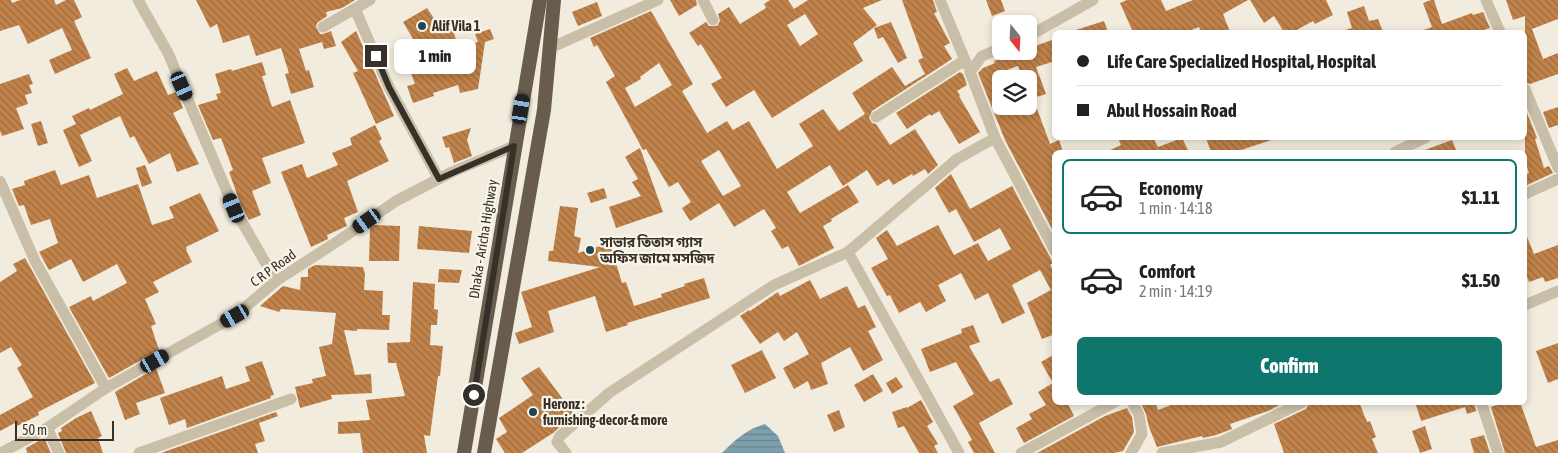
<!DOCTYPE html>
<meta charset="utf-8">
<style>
body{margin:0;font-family:"Asap Condensed","Noto Sans Bengali",sans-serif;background:#f6f6f6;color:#222;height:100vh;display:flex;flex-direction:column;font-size:19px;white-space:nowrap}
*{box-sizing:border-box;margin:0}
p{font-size:16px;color:#767676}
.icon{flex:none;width:28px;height:28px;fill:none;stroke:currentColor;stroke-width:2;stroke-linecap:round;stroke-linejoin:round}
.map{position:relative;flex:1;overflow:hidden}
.sheet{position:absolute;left:1052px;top:150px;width:475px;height:255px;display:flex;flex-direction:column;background:#fff;border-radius:8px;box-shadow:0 2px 8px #0003}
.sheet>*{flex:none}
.banner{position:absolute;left:1052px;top:30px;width:475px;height:110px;border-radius:8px;box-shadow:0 2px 8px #0003;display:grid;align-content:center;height:110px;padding:0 25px;background:#fff}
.needle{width:32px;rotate:162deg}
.controls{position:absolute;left:992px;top:15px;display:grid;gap:10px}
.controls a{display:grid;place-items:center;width:45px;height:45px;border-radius:8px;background:#fff;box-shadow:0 2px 8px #0003;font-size:25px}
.scale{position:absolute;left:15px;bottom:12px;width:99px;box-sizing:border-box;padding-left:5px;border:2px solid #363029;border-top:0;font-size:14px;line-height:18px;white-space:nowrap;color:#363029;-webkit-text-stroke:4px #f9f5e9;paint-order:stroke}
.end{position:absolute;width:22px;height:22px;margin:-11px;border:6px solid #363029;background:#fff;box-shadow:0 0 0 2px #fff}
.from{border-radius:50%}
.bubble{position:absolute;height:35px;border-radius:8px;background:#fff;box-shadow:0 2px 8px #0003;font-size:16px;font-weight:800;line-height:35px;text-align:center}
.car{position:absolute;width:15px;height:30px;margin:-15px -8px;border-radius:6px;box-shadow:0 0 4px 1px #0007;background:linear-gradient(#222 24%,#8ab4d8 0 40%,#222 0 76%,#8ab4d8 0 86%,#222 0)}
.banner b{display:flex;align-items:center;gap:18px;height:48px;font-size:19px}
.banner b+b{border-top:1px solid #e0e0e0}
.banner i{width:12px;height:12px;background:#222}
ul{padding:9px 0 0;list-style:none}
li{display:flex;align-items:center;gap:15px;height:75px;margin:0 10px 8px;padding:0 15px;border:2px solid transparent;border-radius:8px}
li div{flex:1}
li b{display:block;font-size:19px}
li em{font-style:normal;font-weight:800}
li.selected{border-color:#0f766e}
li>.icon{width:45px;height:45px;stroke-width:1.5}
.button{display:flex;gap:10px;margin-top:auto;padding:10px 25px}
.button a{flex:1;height:58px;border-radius:8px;background:#0f766e;color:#fff;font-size:20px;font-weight:800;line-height:58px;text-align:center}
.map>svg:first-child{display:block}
.water{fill:url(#water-rules)}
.building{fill:url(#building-back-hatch);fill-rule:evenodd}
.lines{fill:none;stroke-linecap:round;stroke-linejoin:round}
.minor{stroke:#c9bfa9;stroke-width:11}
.trunk{stroke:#685c4d;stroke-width:14}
.route{stroke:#363029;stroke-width:6}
.poi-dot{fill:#204656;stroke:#f9f5e9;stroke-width:2}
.labels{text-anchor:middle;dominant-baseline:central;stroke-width:4.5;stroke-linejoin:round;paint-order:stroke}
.poi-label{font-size:14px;font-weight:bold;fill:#363029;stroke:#f9f5e9;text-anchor:start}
.street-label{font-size:14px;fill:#363029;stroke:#f9f5e9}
</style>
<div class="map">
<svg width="1558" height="453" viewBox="0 0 1558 453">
<defs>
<pattern id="water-rules" width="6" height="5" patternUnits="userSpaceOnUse" patternTransform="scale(1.25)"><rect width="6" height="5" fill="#7da0ad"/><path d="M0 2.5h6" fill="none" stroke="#67838d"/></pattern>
<pattern id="building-back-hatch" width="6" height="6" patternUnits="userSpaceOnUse" patternTransform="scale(1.25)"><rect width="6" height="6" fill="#c1834b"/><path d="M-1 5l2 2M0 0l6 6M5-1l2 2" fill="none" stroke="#9e6c3e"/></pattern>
</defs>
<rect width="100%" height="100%" fill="#f1ecdd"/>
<path class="water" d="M765 424 778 436 785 453H722C735 440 747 429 765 424Z"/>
<g class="building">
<polygon points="0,0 11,0 12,3 20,0 54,0 56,5 66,0 74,0 82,17 74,21 91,58 55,74 49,60 72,50 62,28 28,44 19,25 0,31"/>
<polygon points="196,0 355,0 342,8 326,12 327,16 317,23 316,27 320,34 323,34 331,31 336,46 324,49 322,42 299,49 306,71 309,70 314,87 291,94 285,74 289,73 281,48 256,56 249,35 223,43 217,24 210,28"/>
<polygon points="670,0 696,0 697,5 679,16"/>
<path d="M770 0H788L794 9 808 0H882L863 8 877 25 853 43 863 61 772 118 754 90 726 107 711 84 722 78 701 44 698 46 689 33 706 22 709 26H717L720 21 718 14 729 7 740 24 766 8 764 4ZM805 14 818 34 800 46 787 25Z"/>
<path d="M902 0H933L937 12 934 13 950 43 944 46 952 59 872 111 869 118 872 123 876 124 890 145 915 129 938 165 928 174 925 169 913 176 912 174 893 185 889 179 877 186 867 170 843 186 830 165 787 192 800 213 848 185 859 202 831 219 832 221 823 226 834 248 799 266 788 246 782 249 771 231 776 228 764 209 734 227 719 203 690 221 682 208 691 202 678 182 669 187 646 149 643 150 606 82 615 76 597 45 594 47 590 38 651 11 693 84 682 91 707 133 727 121 733 130 749 121 777 169 813 146 799 124 823 109 839 131 865 114 852 93 892 67 905 86 925 74 918 60 923 58ZM659 63 672 85 635 107 625 88 641 79 640 77ZM719 150 741 186 723 196 701 161Z"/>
<polygon points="986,0 1001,0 1005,11 992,16"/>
<polygon points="1127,0 1161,0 1166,11 1193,0 1248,0 1223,14 1230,32 1201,32 1199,27 1186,32 1133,32 1120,3"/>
<polygon points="1250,0 1326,0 1333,15 1315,24 1313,21 1293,32 1284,32 1274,16 1264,23"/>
<polygon points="1431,0 1434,0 1442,24 1472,13 1473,15 1483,12 1490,28 1477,32 1422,32 1421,31 1432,27 1423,3"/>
<polygon points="1506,0 1558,0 1558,19 1532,29 1543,59 1558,53 1558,74 1530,84 1525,82 1525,16 1513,20"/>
<polygon points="597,2 602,16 578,26 572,12"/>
<polygon points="1364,6 1369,21 1378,19 1383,32 1343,32 1342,31 1352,28 1347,12"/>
<polygon points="427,8 443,32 452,28 459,48 478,42 475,34 490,29 494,39 485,42 478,89 460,93 458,85 433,93 434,96 413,103 407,86 415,84 408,65 425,59 403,22"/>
<polygon points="1104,21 1108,32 1076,32 1076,30"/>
<polygon points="891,22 907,58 898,63 883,37 878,39 874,28"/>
<polygon points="356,31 394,116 376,124 353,73 358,71 341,42"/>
<polygon points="1055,39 1055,61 1036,67 1046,94 1033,98 1029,86 1029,79 1026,79 1025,75 1022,77 1018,66 1001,72 1001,106 1036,106 1050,144 1059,140 1063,152 1055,152 1055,230 1053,231 1005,140 978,73 983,68 995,63 994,61 1010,56 1010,53 1016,51 1029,51 1029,48"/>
<polygon points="262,62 266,75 262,76 272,107 290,100 305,143 262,158 271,183 252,191 261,215 249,220 241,205 229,172 233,170 221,138 213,140 198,105 218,99 216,94 221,93 215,74 231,69 232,71"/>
<polygon points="127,68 134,81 157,71 168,95 176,92 183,108 173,113 199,164 177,172 170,153 149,164 134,136 130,138 120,116 80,135 92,161 79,167 63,130 76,124 72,116 89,108 90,110 123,94 114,74"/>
<polygon points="960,72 963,74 967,85 957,91 960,95 959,96 980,132 959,144 939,111 931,116 930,114 907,129 896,113"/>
<polygon points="29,74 33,84 29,85 32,93 25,95 28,104 16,108 24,129 2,136 0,131 0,84"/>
<polygon points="1558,107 1558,125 1549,128 1543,112"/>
<polygon points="1525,108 1537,138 1535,139 1544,168 1549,166 1553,173 1525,186 1525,174 1529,173 1525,161"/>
<polygon points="41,121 48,143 38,146 31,124"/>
<polygon points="375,125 382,139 379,141 389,161 347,181 358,212 344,218 347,226 327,235 328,239 311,247 281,172 302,164 307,178 338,165 332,153 352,145 350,138"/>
<polygon points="471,128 467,140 472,156 454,163 449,147 446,148 442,137"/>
<polygon points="1118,138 1153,138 1158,147 1182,138 1189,152 1106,152 1121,145"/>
<polygon points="1206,138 1274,138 1274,139 1235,152 1211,152"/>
<polygon points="1452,140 1457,152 1422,152 1422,151"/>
<polygon points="640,148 663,212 616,228 609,207 641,196 632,182 638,179 625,157"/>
<polygon points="145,165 152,183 142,187 136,168"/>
<polygon points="55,170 61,185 89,175 97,198 138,184 152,225 174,218 169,207 200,193 219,231 186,247 187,250 186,250 192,262 153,282 159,292 145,299 156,324 151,326 159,350 109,378 69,307 91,296 93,301 127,283 117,264 83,282 71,259 49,270 39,252 58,243 50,219 31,225 24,205 19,206 12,189 25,185 24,181"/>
<polygon points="951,174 970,209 1012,186 1053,263 1050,265 1055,274 1055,334 1042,339 1027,303 1051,290 1040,270 1012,285 1025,313 1002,324 988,293 975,300 961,273 938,285 946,301 926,312 920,302 899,313 890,295 887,296 871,268 888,259 876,238 887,230 897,246 938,225 954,255 978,243 988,261 1011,249 1000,228 974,242 956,209 949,213 935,188"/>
<polygon points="604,188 607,198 591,203 587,193"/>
<polygon points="560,206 578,208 574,236 581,238 578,253 610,243 622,283 626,282 634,306 662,297 661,294 685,286 684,284 704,278 710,298 627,323 628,325 606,332 595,296 548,311 554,332 519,344 515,333 532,327 521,292 600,267 548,261 549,251 553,251"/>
<polygon points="374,225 400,226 399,261 369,261 370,228"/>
<polygon points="419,226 472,231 469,253 417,249"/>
<polygon points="1525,232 1534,254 1558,245 1558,278 1545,282 1543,277 1529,282 1525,272"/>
<polygon points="25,258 95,383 38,412 39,415 17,426 15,423 0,431 0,415 33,397 17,368 22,365 11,347 0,353 0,282 17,271 13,264"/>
<polygon points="315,265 363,267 365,274 364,290 383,291 382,315 390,315 389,330 357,329 357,331 344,330 355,375 371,374 372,393 331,395 332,399 300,408 295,387 313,383 312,379 326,376 319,347 332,344 336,313 281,309 279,312 260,306 283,286 300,290 301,277 308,277 308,269"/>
<polygon points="439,269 462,270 459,283 438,282"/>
<polygon points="810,280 820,299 847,286 858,308 865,305 876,327 868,331 883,360 863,371 850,347 821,363 828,384 811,390 808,381 794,389 783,368 809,354 797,332 784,341 778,332 760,344 740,316 749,310 750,311 778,292 780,296"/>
<polygon points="413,282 435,284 434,309 438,310 437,325 431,325 430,345 443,346 440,376 438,376 430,436 424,435 427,453 363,453 360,433 338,434 338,422 370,420 366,400 405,396 396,363 388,363 387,343 410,342"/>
<polygon points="973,325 980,342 969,346 990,382 999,378 1013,404 979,423 995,453 974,453 968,442 972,440 953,406 974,394 956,362 930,372 921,349 962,333 961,329"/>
<polygon points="1558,343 1558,379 1548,383 1536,351"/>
<polygon points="762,350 776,378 745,393 731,365"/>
<polygon points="1055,354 1055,402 1067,402 1074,416 1024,443 1016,428 1032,419 1029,414 1046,405 1038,392 1053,383 1041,362"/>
<polygon points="262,361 274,395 270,396 271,398 187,428 185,419 169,425 160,398 222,376 226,389 250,381 245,367"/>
<polygon points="539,367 574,414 553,433 522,453 505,453 496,439 507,432 499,418 533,395 521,378"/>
<polygon points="156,368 165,393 136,403 140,414 125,420 115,392"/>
<polygon points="873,374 883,391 864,402 854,385"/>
<polygon points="896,377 903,387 892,394 886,383"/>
<polygon points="921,400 933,422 927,426 938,444 934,446 938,453 919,453 904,426 898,428 892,412 907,407 907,408"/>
<polygon points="1143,402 1155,402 1158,410 1179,402 1285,402 1268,411 1230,424 1232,429 1216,435 1203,438 1202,436 1157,447 1149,427 1146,414 1141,403"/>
<polygon points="1310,402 1359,402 1367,422 1370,421 1376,437 1372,439 1378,453 1284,453 1274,424 1306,409"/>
<polygon points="1415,402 1474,402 1476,411 1467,414 1465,407 1421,421"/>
<polygon points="1505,402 1520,402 1536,447 1558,440 1558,453 1505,453 1491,407"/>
<polygon points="1127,408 1132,417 1134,432 1123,451 1114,453 1037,453 1105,416"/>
<polygon points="839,410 845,427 834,432 827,415"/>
<polygon points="91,411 102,436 98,438 103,453 66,453 58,433 62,431 61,428 76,418"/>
<polygon points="276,412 278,416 259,423 265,441 255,444 258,453 161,453"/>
<polygon points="1425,426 1432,449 1420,453 1412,431"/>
<polygon points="1484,435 1490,453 1474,453 1470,439"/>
<polygon points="44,438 51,453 27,453 26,448"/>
</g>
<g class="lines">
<g class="minor">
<polyline points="138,0 168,53 234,208 276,281"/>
<polyline points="703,0 713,20"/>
<polyline points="940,0 967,65"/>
<polyline points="1486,0 1500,32"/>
<polyline points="355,9 389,87 439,179"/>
<polyline points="323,27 370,0"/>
<polyline points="1029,36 1093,0"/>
<polyline points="550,48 658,0"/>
<polyline points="1525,89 1558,168"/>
<polyline points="876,117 965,60"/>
<polyline points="995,138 1055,251"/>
<polyline points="1395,152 1425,138"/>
<polyline points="0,181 35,261 106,388"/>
<polyline points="1525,194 1558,179"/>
<polyline points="848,252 959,453"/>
<polyline points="1525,305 1558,291"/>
<polyline points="1481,402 1498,453"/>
<polyline points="47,428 59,453"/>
<polyline points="1,453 47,428 106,388 235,316 276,281 338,241 396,201 452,172 514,146"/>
<polyline points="139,453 291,399"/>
<polyline points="566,453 557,442 560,436 609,393 774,285 848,252 957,159 995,138 970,72 982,56 1001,48"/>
<polyline points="1021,453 1115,402"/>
<polyline points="1131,453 1142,434 1139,415 1132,402"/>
<polyline points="1162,453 1221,442 1303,402"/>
</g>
<g class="trunk">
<polyline points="464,453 540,0"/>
<polyline points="484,453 544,110 554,0"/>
</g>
</g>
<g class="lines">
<polyline class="route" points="376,56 389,87 439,179 514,146 474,395"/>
</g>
<g class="poi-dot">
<circle cx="422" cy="26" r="5"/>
<circle cx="590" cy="250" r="5"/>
<circle cx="533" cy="412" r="5"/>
</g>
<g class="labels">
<g class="poi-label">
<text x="432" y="26">Alif Vila 1</text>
<text x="600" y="242">সাভার তিতাস গ্যাস<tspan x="600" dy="16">অফিস জামে মসজিদ</tspan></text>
<text x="543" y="404">Heronz :<tspan x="543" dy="16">furnishing-decor-&amp; more</tspan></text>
</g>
<g class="street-label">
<text transform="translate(483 239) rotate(-81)">Dhaka - Aricha Highway</text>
<text transform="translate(273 268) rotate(-36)">C R P Road</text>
</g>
</g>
</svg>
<div class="controls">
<a><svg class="needle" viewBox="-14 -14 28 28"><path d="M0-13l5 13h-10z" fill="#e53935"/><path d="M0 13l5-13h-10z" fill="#767676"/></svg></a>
<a><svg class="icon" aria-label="layers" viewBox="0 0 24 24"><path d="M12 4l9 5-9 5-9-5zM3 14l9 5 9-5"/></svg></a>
</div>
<div class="scale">50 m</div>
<i class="end from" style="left:474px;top:395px"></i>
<i class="end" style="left:376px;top:56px"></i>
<div class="bubble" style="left:394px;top:39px;width:82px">1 min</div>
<i class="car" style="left:182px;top:86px;rotate:156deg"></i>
<i class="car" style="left:521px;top:109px;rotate:10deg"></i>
<i class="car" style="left:234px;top:208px;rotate:337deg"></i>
<i class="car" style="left:367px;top:221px;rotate:235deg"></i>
<i class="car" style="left:235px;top:316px;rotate:240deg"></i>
<i class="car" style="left:155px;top:361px;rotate:60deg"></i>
<div class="banner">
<b><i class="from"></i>Life Care Specialized Hospital, Hospital</b>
<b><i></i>Abul Hossain Road</b>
</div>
<section class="sheet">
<ul>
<li class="selected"><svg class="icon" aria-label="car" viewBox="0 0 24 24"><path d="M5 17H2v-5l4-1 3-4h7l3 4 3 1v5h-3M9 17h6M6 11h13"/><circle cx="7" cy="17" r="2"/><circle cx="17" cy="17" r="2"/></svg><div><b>Economy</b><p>1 min · 14:18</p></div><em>$1.11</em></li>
<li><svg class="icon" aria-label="car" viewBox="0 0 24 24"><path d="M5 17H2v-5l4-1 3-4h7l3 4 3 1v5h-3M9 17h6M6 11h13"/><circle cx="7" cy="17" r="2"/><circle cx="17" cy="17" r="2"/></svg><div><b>Comfort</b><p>2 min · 14:19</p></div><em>$1.50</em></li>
</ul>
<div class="button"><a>Confirm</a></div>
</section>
</div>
